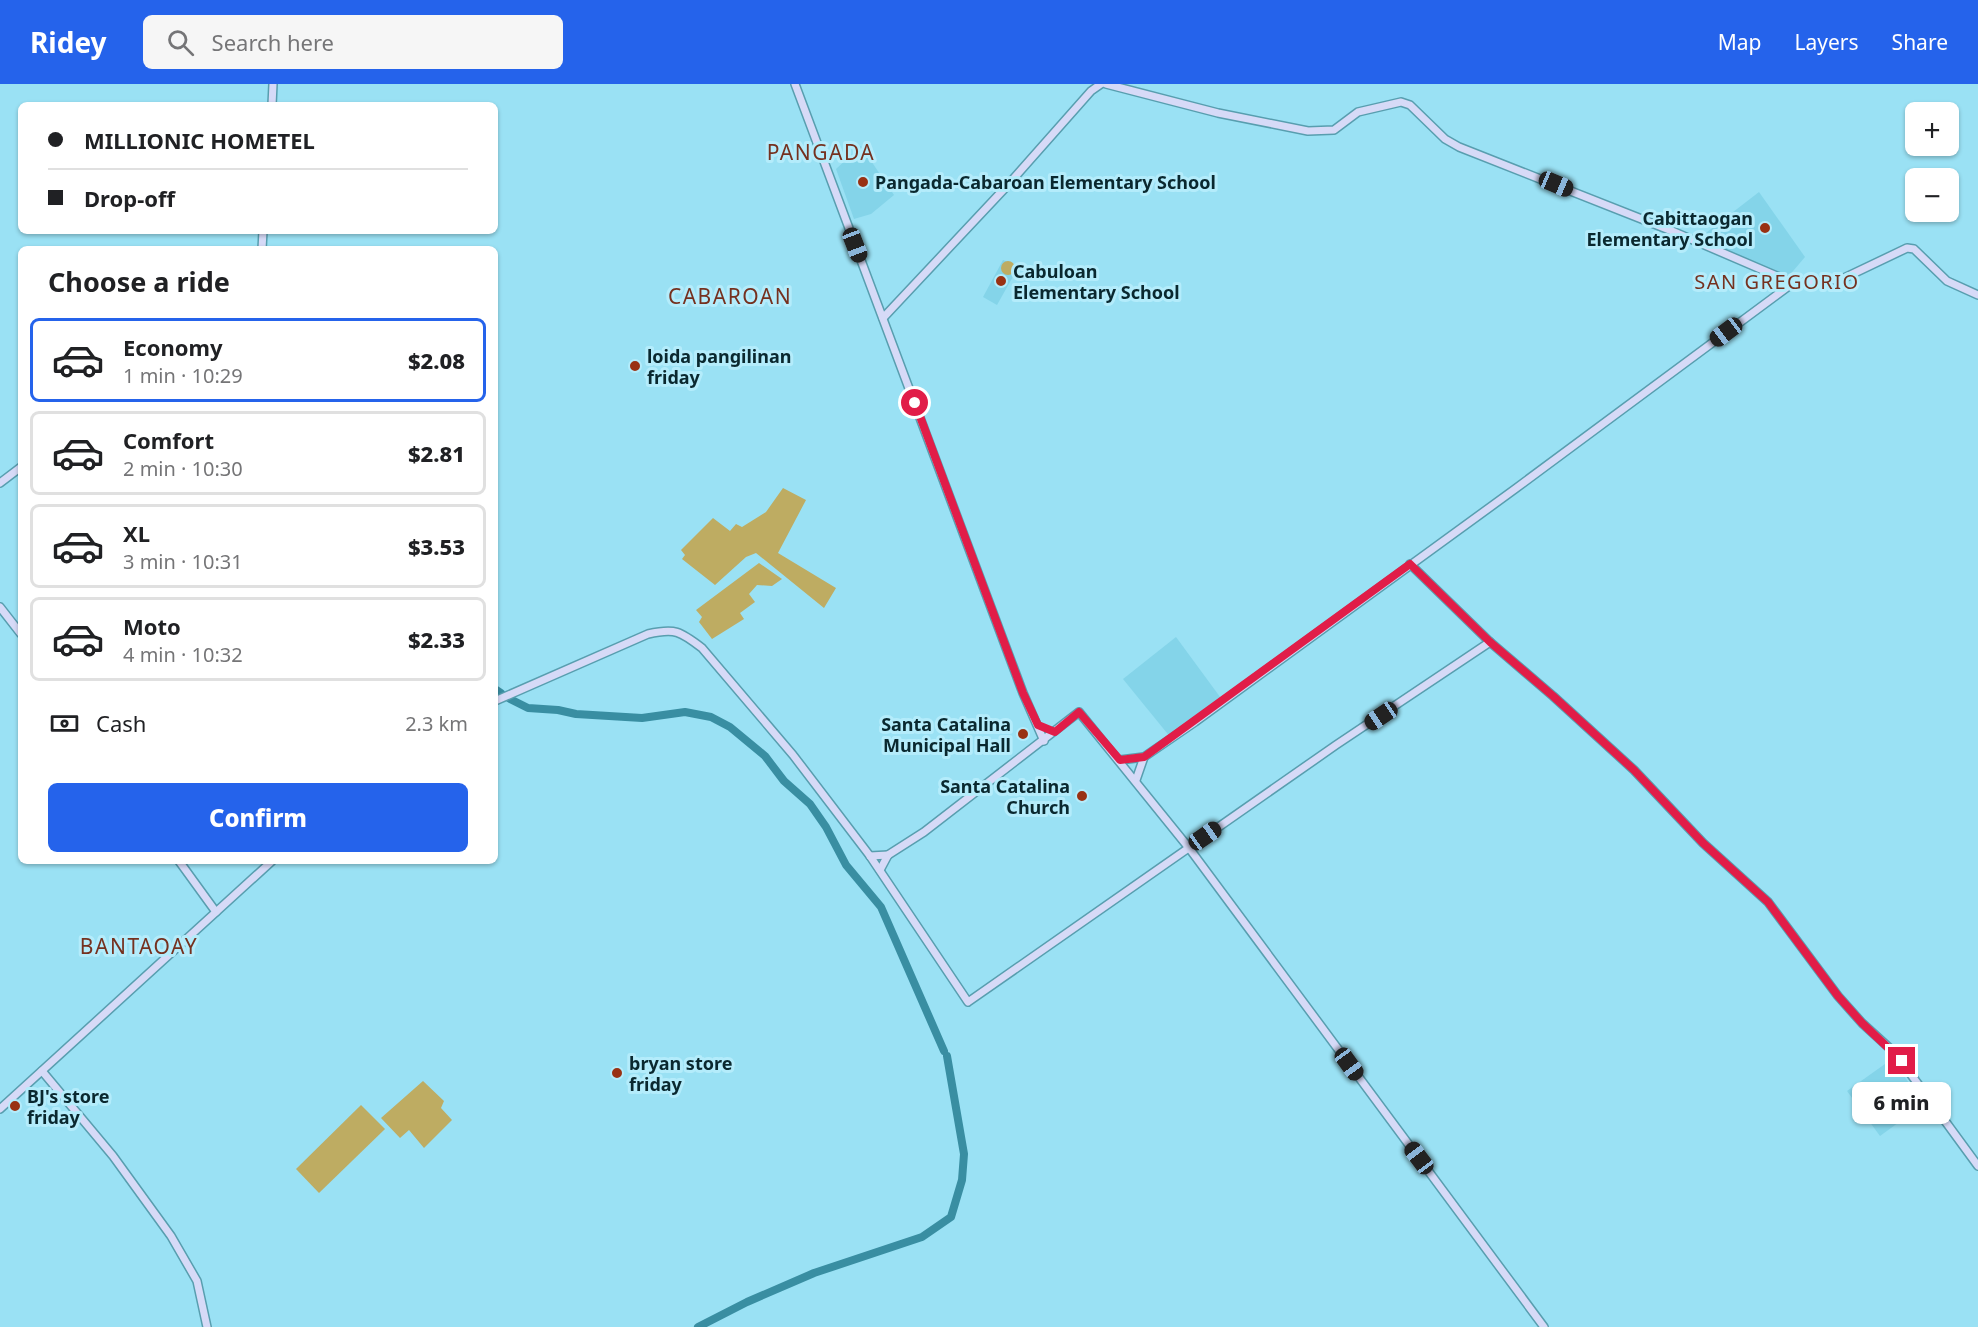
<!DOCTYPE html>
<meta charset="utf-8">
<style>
body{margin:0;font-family:"Noto Sans",sans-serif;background:#f6f6f6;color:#202124;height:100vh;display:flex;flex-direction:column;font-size:22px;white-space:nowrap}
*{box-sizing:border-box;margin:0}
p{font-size:20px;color:#757577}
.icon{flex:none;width:33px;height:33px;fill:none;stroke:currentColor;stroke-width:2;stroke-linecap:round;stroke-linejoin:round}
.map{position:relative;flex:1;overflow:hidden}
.panel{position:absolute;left:18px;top:162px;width:480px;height:618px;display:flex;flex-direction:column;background:#fff;border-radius:9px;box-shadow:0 2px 4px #0004}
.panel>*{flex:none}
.banner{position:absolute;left:18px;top:18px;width:480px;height:132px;border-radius:9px;box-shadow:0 2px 4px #0004;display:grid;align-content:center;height:132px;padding:0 30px;background:#fff}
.controls{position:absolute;left:1905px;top:18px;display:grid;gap:12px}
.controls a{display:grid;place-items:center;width:54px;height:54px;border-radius:9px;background:#fff;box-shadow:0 2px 4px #0004;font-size:30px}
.end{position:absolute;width:27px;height:27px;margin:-14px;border:8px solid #e11d48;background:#fff;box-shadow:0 0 0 3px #fff}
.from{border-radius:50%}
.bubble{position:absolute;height:42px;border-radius:9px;background:#fff;box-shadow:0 2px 4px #0004;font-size:20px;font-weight:800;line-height:42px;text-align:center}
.car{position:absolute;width:18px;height:36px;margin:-18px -9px;border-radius:8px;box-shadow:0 0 4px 2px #0007;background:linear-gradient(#222 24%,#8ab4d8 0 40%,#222 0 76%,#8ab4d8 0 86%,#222 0)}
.banner b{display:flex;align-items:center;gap:21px;height:57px;font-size:22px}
.banner b+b{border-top:2px solid #e0e0e0}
.banner i{width:15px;height:15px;background:#202124}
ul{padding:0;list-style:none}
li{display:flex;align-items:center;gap:18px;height:84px;margin:0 12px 9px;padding:0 18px;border:3px solid #e0e0e0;border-radius:9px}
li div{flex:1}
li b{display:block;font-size:22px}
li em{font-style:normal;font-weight:800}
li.selected{border-color:#2563eb}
li>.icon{width:54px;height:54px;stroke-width:1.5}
h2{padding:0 30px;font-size:27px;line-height:72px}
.pay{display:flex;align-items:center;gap:15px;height:66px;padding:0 30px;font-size:22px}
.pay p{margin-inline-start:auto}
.cta{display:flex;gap:12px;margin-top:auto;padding:12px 30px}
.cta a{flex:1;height:69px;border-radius:9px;background:#2563eb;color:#fff;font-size:24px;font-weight:800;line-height:69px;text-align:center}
header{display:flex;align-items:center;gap:36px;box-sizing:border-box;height:84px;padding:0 30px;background:#2563eb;color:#fff}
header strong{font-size:28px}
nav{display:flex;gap:33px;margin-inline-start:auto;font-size:21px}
.search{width:420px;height:54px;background:#f6f6f6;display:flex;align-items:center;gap:15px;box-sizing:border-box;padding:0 21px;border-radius:9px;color:#757577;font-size:22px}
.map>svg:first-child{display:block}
.built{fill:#84d4e9}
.green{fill:#beac62}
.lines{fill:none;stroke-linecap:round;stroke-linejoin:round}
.river{stroke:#398ea2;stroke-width:8}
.secondary-casing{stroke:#589eaf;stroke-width:10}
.secondary{stroke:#d6daf7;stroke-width:7}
.route{stroke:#e11d48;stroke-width:8}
.poi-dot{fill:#993113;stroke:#b4ecfb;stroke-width:2}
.labels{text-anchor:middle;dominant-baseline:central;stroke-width:6;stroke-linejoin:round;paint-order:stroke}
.poi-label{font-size:18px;font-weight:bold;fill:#0a282f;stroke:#b4ecfb;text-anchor:start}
.neighbourhood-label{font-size:20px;letter-spacing:1.5px;fill:#75311f;stroke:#b4ecfb}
.quarter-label{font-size:21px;letter-spacing:1.5px;fill:#75311f;stroke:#b4ecfb}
</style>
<header>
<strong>Ridey</strong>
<div class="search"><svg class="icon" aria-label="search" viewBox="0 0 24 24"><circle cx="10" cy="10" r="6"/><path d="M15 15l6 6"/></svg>Search here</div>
<nav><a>Map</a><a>Layers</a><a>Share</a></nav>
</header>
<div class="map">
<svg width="1978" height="1243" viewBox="0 0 1978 1243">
<rect width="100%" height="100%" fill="#9ae1f4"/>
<g class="built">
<polygon points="861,62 894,111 871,130 854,135 836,85"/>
<polygon points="1759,108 1805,173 1788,193 1698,155"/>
<polygon points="1003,176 1019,182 997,221 983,213"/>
<polygon points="1176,553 1223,617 1171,654 1123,595"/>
<polygon points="1892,975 1924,1020 1880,1052 1847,1007"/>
</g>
<g class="green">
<circle cx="1008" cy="184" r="7"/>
<polygon points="783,404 806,416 778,469 836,504 824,524 756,469 746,473 715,501 682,475 685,471 681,466 713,434 730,447 736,440 742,443 766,428"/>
<polygon points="759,479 782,495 772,502 757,501 749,510 755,518 740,529 744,535 712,555 699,538 702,533 696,526"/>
<polygon points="423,997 444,1017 441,1024 452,1036 424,1064 409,1046 400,1054 381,1034"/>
<polygon points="361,1021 385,1045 319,1109 296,1085"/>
</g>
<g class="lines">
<g class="river">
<polyline points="495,605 501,609"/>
<polyline points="510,615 528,624 558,626 576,630 642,634 685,628 711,633 730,643 765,672 784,697 810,720 826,743 846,781 881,823 944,967"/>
<polyline points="698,1243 747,1218 814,1189 922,1153 951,1133 962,1096 964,1070 947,972"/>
</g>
<defs>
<g id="secondary">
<polyline points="795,0 1023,609 1044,657"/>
<polyline points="1106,0 1218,29 1308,47 1334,46 1358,28 1401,18 1410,21 1445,55 1459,63 1672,147 1793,199 1842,195 1907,164 1914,165 1947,197 1978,211"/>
<polyline points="272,21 273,0"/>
<polyline points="262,165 263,147"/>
<polyline points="883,234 1006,103 1091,7 1101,0"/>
<polyline points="0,399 21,383"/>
<polyline points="1410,480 1490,558 1553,612 1634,686 1703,759 1768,818 1838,912 1862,939 1896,970 1978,1082"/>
<polyline points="0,523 21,550"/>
<path d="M495 617 648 550C675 544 680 547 702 564L793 671 870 772 968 918 1336 661 1490 558"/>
<polyline points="1120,676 1144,673 1195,638 1515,405 1793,199"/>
<polyline points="1136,696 1144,673"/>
<polyline points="870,772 888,771"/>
<polyline points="179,777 216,828"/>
<polyline points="880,786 888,771 924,748 1079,628 1189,764 1544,1243"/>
<polyline points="42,987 113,1072 171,1152 197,1197 207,1243"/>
<polyline points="0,1025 272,777"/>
</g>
</defs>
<use href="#secondary" class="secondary-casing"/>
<use href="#secondary" class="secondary"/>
</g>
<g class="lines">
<polyline class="route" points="915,319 1023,609 1038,641 1055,648 1079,628 1120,676 1144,673 1410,480 1490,558 1553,612 1634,686 1703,759 1768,818 1838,912 1862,939 1902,977"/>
</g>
<g class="poi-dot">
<circle cx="863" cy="98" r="6"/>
<circle cx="1765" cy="144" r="6"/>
<circle cx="1001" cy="197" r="6"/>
<circle cx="635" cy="282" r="6"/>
<circle cx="1023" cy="650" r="6"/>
<circle cx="1082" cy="712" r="6"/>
<circle cx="617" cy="989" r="6"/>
<circle cx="15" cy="1022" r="6"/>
</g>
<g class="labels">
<g class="poi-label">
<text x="875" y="98">Pangada-Cabaroan Elementary School</text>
<text x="1753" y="134" text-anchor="end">Cabittaogan<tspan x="1753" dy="21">Elementary School</tspan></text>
<text x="1013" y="187">Cabuloan<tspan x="1013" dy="21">Elementary School</tspan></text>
<text x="647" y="272">loida pangilinan<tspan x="647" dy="21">friday</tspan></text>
<text x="1011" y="640" text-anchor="end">Santa Catalina<tspan x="1011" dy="21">Municipal Hall</tspan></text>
<text x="1070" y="702" text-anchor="end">Santa Catalina<tspan x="1070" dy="21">Church</tspan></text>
<text x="629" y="979">bryan store<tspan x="629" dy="21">friday</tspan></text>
<text x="27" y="1012">BJ's store<tspan x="27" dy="21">friday</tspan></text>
</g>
<g class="neighbourhood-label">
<text x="1777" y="197">SAN GREGORIO</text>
</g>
<g class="quarter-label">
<text x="821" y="68">PANGADA</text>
<text x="730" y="212">CABAROAN</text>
<text x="139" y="862">BANTAOAY</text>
</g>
</g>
</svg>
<div class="controls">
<a>+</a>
<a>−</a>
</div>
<i class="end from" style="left:915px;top:319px"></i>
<i class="end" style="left:1902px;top:977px"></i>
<div class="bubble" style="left:1852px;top:998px;width:99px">6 min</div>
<i class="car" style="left:1556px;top:100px;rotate:113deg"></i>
<i class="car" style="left:855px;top:161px;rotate:159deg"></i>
<i class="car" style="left:1726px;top:248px;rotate:233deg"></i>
<i class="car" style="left:1381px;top:632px;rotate:236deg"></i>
<i class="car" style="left:1205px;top:752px;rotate:55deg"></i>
<i class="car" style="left:1349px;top:980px;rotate:144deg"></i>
<i class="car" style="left:1419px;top:1074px;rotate:323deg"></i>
<div class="banner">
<b><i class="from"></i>MILLIONIC HOMETEL</b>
<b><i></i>Drop-off</b>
</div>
<section class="panel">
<h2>Choose a ride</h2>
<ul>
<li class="selected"><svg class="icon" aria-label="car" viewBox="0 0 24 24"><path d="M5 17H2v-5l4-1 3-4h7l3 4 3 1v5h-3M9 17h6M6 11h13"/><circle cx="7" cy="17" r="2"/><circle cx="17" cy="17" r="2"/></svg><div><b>Economy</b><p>1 min · 10:29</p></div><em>$2.08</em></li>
<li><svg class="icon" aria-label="car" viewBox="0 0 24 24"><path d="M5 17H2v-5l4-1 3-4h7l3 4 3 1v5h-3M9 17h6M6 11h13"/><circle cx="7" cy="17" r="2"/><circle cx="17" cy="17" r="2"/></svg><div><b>Comfort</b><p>2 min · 10:30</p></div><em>$2.81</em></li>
<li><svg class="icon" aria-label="car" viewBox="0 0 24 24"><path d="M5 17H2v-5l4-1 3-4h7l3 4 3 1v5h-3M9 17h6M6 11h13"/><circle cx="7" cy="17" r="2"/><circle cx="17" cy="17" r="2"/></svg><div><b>XL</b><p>3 min · 10:31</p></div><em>$3.53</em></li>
<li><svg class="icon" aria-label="car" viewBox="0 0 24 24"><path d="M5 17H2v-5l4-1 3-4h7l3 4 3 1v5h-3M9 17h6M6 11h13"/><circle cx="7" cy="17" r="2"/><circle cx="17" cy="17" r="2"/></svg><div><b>Moto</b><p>4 min · 10:32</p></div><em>$2.33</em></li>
</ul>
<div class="pay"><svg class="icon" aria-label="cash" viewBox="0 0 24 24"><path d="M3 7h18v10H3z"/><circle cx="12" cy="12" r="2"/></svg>Cash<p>2.3 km</p></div>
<div class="cta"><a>Confirm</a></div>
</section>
</div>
